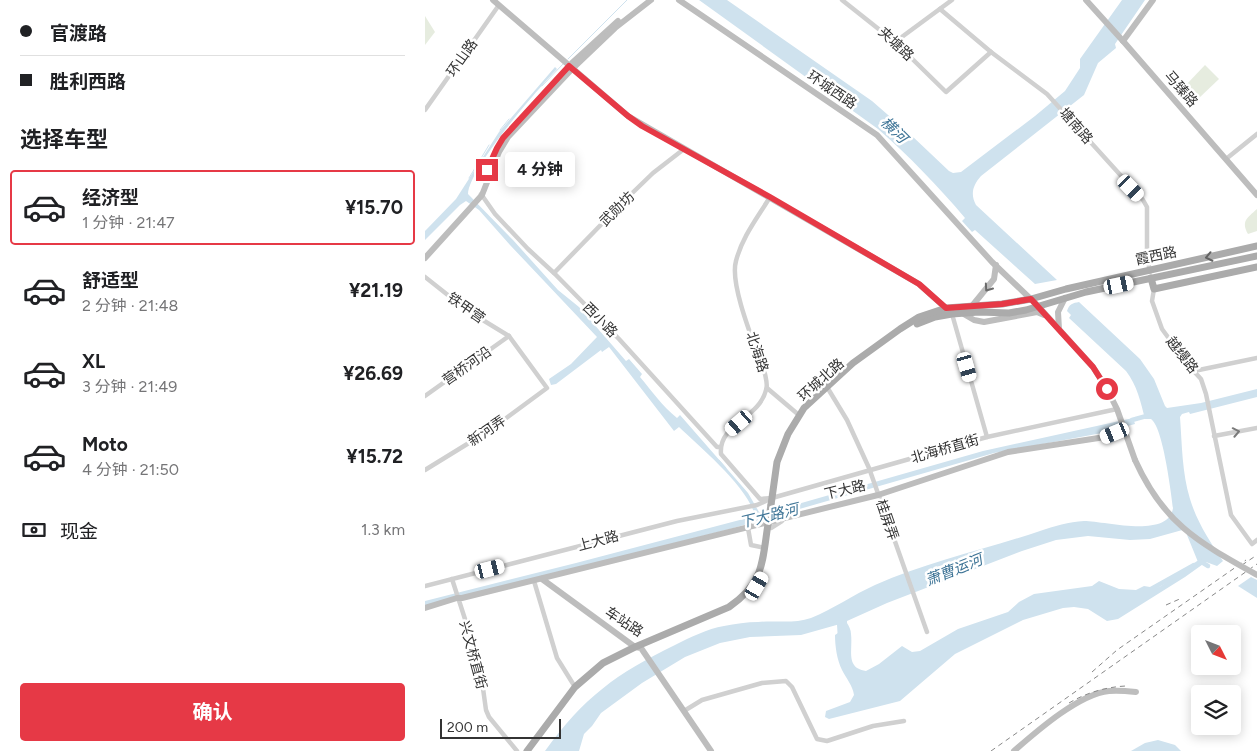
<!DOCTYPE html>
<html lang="zh">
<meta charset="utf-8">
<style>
body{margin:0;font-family:Figtree,"Noto Sans SC",sans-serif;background:#f6f6f6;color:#202124;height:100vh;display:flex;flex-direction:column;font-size:19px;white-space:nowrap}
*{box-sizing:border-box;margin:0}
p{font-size:16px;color:#757577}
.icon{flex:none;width:28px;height:28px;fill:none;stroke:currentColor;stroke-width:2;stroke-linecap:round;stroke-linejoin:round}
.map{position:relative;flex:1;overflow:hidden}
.details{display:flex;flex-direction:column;background:#fff;width:425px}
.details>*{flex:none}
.hud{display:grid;align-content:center;height:110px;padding:0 20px;background:#fff}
.needle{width:32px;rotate:132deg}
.controls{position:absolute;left:766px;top:625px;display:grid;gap:10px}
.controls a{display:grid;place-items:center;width:50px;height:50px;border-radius:5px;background:#fff;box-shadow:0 2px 12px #0003;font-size:25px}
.scale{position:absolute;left:15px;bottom:12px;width:121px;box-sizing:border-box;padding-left:5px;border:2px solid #333;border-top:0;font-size:14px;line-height:18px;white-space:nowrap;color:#333;-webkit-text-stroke:4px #fff;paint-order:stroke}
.end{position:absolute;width:22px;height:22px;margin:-11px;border:6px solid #e63946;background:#fff;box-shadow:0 0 0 2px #fff}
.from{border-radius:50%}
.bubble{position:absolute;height:35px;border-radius:5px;background:#fff;box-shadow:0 2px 12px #0003;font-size:16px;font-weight:700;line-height:35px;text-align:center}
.car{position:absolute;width:15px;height:30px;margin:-15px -8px;border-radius:6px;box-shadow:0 0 4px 1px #0007;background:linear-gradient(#fff 24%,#345 0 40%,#fff 0 76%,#345 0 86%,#fff 0)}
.hud b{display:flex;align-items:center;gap:18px;height:48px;font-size:19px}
.hud b+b{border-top:1px solid #e0e0e0}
.hud i{width:12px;height:12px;background:#202124}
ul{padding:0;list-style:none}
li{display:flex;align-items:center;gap:15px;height:75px;margin:0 10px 8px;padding:0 10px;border:2px solid transparent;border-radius:5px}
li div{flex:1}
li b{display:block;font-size:19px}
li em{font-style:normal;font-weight:700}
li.on{border-color:#e63946}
li>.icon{width:45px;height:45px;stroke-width:1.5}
h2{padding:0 20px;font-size:22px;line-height:60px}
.pay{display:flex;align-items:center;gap:12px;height:55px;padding:0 20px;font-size:19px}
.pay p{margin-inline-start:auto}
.button{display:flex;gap:10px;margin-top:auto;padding:10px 20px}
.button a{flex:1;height:58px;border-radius:5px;background:#e63946;color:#fff;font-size:20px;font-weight:700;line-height:58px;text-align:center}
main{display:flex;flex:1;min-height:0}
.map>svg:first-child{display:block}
.green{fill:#e6ecdf}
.water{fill:#cfe2ee;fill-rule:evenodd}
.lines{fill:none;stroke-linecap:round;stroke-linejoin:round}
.stream{stroke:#cfe2ee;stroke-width:1}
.canal{stroke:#cfe2ee;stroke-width:4.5}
.street{stroke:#d0d0d0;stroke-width:4.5}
.secondary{stroke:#bdbdbd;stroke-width:6}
.primary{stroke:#ababab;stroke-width:7}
.rail{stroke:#888;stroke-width:1;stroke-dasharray:5 4;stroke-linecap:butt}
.secondary-bridge{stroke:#bdbdbd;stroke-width:6}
.primary-bridge{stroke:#ababab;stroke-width:7}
.oneway{stroke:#636363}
.oneway2{stroke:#6a6a6a}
.oneway3{stroke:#7a7a7a}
.route{stroke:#e63946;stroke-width:6}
.labels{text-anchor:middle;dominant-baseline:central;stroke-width:5;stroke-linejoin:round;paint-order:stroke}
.street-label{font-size:14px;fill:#333;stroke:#fff}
.water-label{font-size:15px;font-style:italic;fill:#3f7597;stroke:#fff}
</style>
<main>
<section class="details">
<div class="hud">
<b><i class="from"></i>官渡路</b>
<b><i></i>胜利西路</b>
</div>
<h2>选择车型</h2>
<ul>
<li class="on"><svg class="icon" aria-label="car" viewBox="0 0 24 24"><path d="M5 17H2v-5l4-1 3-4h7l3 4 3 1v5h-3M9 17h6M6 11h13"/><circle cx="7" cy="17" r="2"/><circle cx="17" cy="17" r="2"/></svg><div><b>经济型</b><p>1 分钟 · 21:47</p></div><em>¥15.70</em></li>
<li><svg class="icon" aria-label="car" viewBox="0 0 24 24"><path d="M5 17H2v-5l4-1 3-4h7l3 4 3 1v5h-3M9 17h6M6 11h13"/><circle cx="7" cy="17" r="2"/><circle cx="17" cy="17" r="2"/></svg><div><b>舒适型</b><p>2 分钟 · 21:48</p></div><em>¥21.19</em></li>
<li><svg class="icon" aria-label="car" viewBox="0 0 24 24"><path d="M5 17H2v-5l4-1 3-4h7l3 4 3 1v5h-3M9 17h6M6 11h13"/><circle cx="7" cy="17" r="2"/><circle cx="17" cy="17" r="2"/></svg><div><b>XL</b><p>3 分钟 · 21:49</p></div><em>¥26.69</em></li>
<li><svg class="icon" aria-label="car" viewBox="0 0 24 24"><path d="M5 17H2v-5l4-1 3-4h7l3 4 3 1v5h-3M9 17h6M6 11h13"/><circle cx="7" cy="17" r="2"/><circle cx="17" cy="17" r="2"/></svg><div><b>Moto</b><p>4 分钟 · 21:50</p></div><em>¥15.72</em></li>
</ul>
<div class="pay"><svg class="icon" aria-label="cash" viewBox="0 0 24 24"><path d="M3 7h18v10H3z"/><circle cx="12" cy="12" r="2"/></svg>现金<p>1.3 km</p></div>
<div class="button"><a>确认</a></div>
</section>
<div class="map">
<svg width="832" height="751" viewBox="0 0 832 751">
<rect width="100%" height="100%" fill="#fff"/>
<g class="green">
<polygon points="0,16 10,32 0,45"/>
<polygon points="780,65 794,79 774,98 761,85"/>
<path d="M832 209V231L823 234C816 221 822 218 832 209Z"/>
</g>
<g class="water">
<path d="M274 0H302L447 101 486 135 524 171 528 173 536 172 610 116 640 91 655 68V59L697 0H720L690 44 691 48 673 63 659 95 556 176C548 185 545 194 551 205L632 280 610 284 550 230 547 232 537 221 540 218C513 186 484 156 453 129Z"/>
<path d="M130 67 132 69C112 90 44 168 43 194L88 240 133 290 154 307 201 361 204 359 217 374 215 377C227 391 237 406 252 418L255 415 310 478 323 493 334 512 359 508 558 451 708 418 710 424 677 433 569 453 305 529 0 606V601L151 563 330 516C324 488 275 447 254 427L249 431 184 347 177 352 176 350 131 384 126 385 124 379 146 364 172 337 85 245 54 210 41 201 35 205 0 240V231L31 199 74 132Z"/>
<path d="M654 302 715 359 729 379 740 406 742 408 776 403 832 389V397L765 414 764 412 757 414 755 417C757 444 757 473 765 499 772 522 785 542 798 561L792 566 781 562 760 577 693 619 682 621 663 609 649 607 638 608 598 620 530 654 475 701 404 719 400 717 401 711 425 702 429 695C428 686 421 678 417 670 412 660 410 646 410 635L416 631 415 624 376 635 325 637 295 643 260 657 217 683 176 713 167 726 159 734 154 751H120C158 698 192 673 250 645 266 637 282 629 299 626 310 624 322 622 333 622 350 620 369 624 386 618 408 609 428 595 450 585 502 562 561 549 615 531 629 526 644 522 659 521 680 521 744 539 748 508 746 492 738 427 726 419H720C716 403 712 385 701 371L644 318 646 315 642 311C644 304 648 303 654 302ZM761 529 765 532 775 559 736 586 731 588 719 586 711 590 694 589 674 581 667 586 609 594 594 602 583 612 533 629 495 651 487 652 477 646 454 664 441 671C420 668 428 650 426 634 426 630 424 626 422 623V621L462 603 597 551 631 540 663 536 705 540 725 539Z"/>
<polygon points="826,577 832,580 832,598 813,586"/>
<polygon points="733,740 750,745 756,751 706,751 720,743"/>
</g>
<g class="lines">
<g class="stream">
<polyline points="143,59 202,0"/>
<polyline points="117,86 138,64"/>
<polyline points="75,130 84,119"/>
<polyline points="44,178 64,145"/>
<polyline points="294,460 301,468"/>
</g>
<g class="canal">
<polyline points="707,420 725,415"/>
<polyline points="764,534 775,561 783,566"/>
<polyline points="726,589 769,565"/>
<polyline points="414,620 415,637"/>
</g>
<g class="street">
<polyline points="417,0 470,42 521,92 566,52"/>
<polyline points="515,9 566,52 622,94 718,200 722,207 722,256 725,272"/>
<polyline points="470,42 527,0"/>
<polyline points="0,110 74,5"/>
<polyline points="801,159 832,134"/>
<polyline points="56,194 70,214 103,249 129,273 194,339 292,447 295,447"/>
<path d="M345 197C333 217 317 237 311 261 304 285 331 348 340 374 341 379 343 385 341 390 334 419 293 424 296 454L335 499 347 498 562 437 692 409"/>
<polyline points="129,273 199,201 228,173 259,149"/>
<polyline points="0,277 43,311 84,336 122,388 65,430 0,470"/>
<polyline points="729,289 727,301 737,329 764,366 776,379 781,394 806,515 827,544 832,540"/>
<polyline points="527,314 562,437"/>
<polyline points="769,371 832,358"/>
<polyline points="402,387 422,420 444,468 502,632"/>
<polyline points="342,388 375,416"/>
<polyline points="0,396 84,336"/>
<polyline points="789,436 832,428"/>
<polyline points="323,528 326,545 340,548"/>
<polyline points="346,528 357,521"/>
<polyline points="27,579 52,656 56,674 61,710 64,717 92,751"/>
<polyline points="109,581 132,658 150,687"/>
<polyline points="0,586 252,521 332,505 343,500"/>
<polyline points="259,711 277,700 337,683 361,681 367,687 392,739 402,741 448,726 479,721"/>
</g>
<g class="secondary">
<polyline points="68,0 203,116 494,284 523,310"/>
<polyline points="254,0 452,135 567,262 613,306 668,367 682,389 692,409 710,460"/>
<polyline points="661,0 698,41 832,195"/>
<polyline points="698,41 728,0"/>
<polyline points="147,63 193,21"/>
<polyline points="0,258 57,195 74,152 83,137 147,69 190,28 226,0"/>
<polyline points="547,306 569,279 571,265"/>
<polyline points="537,313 549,320 559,322 612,312 619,315"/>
<polyline points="634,329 633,312 640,298"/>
<polyline points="117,579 210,647 216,648 286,751"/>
<polyline points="0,608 32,598 37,598 453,495 583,452 680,437 699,429"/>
<path d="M589 751C612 731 654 694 684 691 693 690 702 691 711 692"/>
</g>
<g class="primary">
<polyline points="726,278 729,289 832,267"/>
<polyline points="492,324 510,317 527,314 554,312 584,313 601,310 661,292 832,256"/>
<polyline points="346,505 352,462 363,434 379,408 428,363 475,329 494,317 521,308 577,304 606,299 641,289 832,246"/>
<path d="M102 751 150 687 178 663 210 647 304 607C339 583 337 563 343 524"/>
</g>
<g class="rail">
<polyline points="817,565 832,555"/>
<polyline points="741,605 757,598"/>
<polyline points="667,672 692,650 821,560"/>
<path d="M644 703C661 693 680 687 701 686"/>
<polyline points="566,751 832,564"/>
</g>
<path class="secondary-bridge" d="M710 460C739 524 773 542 832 575"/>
<polyline class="primary-bridge" points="343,524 346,505"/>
</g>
<defs><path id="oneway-chevron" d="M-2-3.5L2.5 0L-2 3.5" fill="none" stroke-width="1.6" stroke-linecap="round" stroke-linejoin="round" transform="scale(1.25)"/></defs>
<use class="oneway" href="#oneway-chevron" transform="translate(784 257) rotate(168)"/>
<use class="oneway2" href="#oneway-chevron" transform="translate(563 288) rotate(125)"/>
<use class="oneway3" href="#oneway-chevron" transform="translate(811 432) rotate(-11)"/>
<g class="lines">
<polyline class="route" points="62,170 72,148 78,138 144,66 203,116 217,126 345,197 494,284 521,308 577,304 606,299 668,367 682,389"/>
</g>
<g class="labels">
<g class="street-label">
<text transform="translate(471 44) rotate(43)">夹塘路</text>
<text transform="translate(37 58) rotate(-55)">环山路</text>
<text transform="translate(756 89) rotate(49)">马臻路</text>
<text transform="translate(407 90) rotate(34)">环城西路</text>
<text transform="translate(651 126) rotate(49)">塘南路</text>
<text transform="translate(192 209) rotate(-45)">武勋坊</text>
<text transform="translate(731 256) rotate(-12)">霞西路</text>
<text transform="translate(41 308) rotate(35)">铁甲营</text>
<text transform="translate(175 320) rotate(45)">西小路</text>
<text transform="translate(332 352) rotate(72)">北海路</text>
<text transform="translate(757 355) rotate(52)">越缦路</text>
<text transform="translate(42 366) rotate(-35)">营桥河沿</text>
<text transform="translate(396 380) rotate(-42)">环城北路</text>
<text transform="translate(62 431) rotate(-34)">新河弄</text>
<text transform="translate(520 449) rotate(-16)">北海桥直街</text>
<text transform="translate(420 490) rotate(-13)">下大路</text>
<text transform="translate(462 520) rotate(71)">桂屏弄</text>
<text transform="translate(173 541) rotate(-15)">上大路</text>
<text transform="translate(199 622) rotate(33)">车站路</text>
<text transform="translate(48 655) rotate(75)">兴文桥直街</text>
</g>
<g class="water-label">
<text transform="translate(469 130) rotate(45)">横河</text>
<text transform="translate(344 516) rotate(-14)">下大路河</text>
<text transform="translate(529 570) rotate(-22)">萧曹运河</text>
</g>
</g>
</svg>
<div class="controls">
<a><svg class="needle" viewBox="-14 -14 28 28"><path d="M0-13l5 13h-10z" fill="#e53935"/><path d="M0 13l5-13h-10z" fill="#757577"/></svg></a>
<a><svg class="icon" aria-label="layers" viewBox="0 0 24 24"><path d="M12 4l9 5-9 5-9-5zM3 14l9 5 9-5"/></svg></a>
</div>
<div class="scale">200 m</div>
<i class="end from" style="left:682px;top:389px"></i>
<i class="end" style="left:62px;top:170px"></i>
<div class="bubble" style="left:80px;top:152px;width:70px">4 分钟</div>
<i class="car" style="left:706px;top:188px;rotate:136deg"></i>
<i class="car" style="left:694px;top:285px;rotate:78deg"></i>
<i class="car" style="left:542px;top:367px;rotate:164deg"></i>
<i class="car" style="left:314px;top:423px;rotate:229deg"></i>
<i class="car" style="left:690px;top:433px;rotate:248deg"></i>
<i class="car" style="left:65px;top:569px;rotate:76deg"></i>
<i class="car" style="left:332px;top:586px;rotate:30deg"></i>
</div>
</main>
